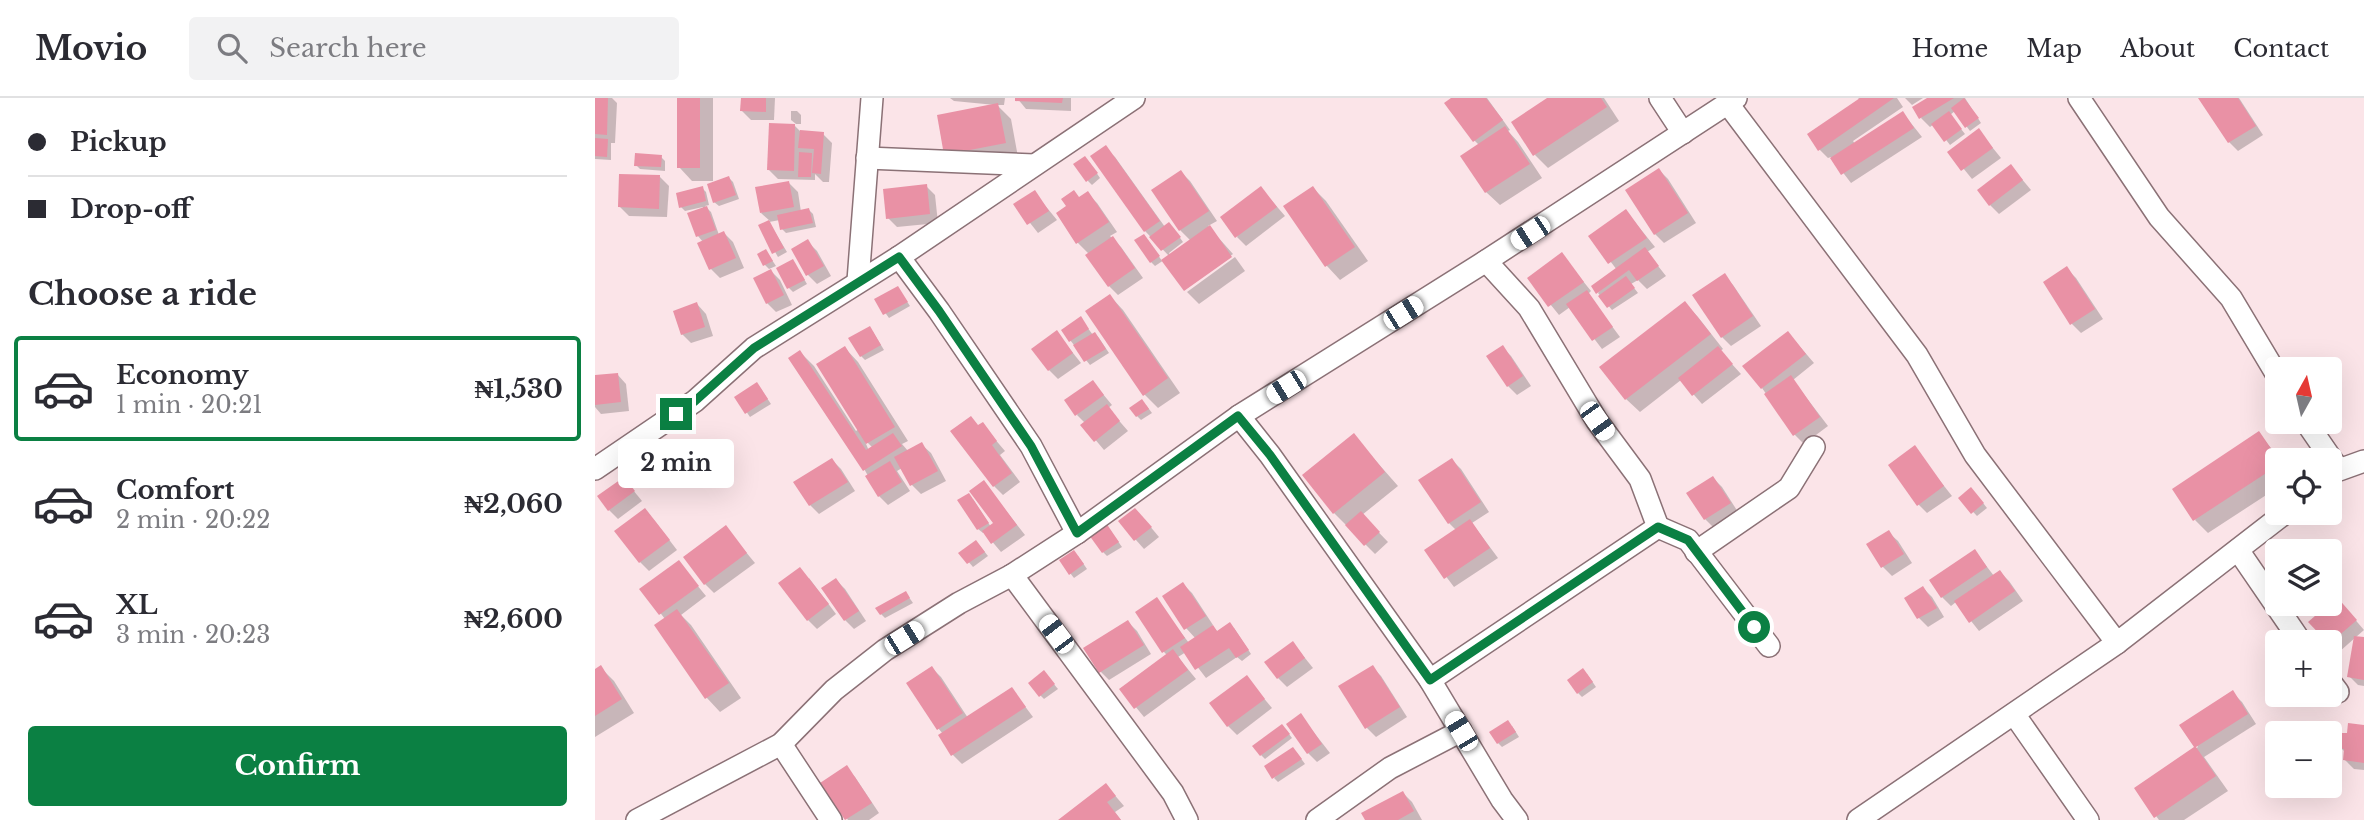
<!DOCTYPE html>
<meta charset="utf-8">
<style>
body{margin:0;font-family:"Libre Baskerville",serif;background:#f2f2f3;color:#2b2b33;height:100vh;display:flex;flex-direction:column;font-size:26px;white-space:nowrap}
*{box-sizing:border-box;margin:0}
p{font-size:23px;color:#7c7c81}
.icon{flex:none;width:38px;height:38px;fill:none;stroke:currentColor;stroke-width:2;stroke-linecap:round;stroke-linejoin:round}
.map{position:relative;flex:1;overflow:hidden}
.sheet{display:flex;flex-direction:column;background:#fff;width:595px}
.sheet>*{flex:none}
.banner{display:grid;align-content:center;height:154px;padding:0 28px;background:#fff}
.needle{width:46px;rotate:8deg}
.buttons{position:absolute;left:1670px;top:259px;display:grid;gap:14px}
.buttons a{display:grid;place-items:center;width:77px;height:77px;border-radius:7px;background:#fff;box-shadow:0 7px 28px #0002;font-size:35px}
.end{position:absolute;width:32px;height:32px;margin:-16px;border:9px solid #0b8043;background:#fff;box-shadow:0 0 0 4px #fff}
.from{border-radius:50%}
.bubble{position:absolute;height:49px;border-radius:7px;background:#fff;box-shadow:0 7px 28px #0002;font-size:23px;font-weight:800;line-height:49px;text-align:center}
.car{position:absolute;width:21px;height:42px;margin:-21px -10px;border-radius:9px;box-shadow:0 0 5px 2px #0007;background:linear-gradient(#fff 24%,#345 0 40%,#fff 0 76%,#345 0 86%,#fff 0)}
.banner b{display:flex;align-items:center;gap:24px;height:66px;font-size:26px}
.banner b+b{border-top:2px solid #e1e1e2}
.banner i{width:18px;height:18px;background:#2b2b33}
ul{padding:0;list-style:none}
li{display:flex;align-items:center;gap:21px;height:105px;margin:0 14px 10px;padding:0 14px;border:4px solid transparent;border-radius:7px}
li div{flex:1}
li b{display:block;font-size:26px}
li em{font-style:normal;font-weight:800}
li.active{border-color:#0b8043}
li>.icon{width:63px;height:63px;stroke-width:1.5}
h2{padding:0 28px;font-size:32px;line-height:84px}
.action{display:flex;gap:14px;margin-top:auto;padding:14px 28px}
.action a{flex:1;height:80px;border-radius:7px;background:#0b8043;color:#fff;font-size:28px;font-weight:800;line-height:80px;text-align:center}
header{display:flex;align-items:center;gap:42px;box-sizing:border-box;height:98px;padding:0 35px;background:#fff;border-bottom:2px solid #e1e1e2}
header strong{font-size:33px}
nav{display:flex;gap:38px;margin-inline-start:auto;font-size:24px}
.search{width:490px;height:63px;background:#f2f2f3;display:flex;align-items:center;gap:18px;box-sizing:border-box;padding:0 24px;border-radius:7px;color:#7c7c81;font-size:26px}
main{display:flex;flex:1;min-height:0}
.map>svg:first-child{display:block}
.shadow{fill:#0003;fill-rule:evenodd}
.building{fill:#e991a5}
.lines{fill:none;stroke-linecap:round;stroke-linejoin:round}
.minor-casing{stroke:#8b7176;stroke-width:24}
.minor{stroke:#fff;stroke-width:21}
.route{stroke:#0b8043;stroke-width:9}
</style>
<header>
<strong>Movio</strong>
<div class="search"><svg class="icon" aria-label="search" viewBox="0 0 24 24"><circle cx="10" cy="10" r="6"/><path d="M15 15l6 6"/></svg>Search here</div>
<nav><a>Home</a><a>Map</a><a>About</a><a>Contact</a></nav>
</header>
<main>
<section class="sheet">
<div class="banner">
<b><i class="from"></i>Pickup</b>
<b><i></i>Drop-off</b>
</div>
<h2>Choose a ride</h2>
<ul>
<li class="active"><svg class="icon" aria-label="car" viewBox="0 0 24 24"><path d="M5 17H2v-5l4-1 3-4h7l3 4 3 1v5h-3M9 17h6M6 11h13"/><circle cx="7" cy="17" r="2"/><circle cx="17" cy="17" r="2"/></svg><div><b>Economy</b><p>1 min · 20:21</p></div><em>₦1,530</em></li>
<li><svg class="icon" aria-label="car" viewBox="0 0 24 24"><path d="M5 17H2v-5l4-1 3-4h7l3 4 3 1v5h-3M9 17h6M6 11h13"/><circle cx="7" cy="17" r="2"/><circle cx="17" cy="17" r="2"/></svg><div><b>Comfort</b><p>2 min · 20:22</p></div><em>₦2,060</em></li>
<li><svg class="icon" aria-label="car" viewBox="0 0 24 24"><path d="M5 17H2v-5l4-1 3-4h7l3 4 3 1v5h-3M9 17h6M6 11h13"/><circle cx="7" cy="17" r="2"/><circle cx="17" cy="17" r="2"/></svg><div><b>XL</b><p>3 min · 20:23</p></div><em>₦2,600</em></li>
</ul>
<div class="action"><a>Confirm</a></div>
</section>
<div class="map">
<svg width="1769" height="722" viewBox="0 0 1769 722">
<rect width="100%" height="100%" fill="#fbe4e8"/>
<g class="shadow">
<polygon points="0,0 17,0 22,5 20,45 16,45 16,62 0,61"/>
<polygon points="83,0 118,0 118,83 97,83 84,69"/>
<polygon points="147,0 180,0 179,22 156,22 147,13"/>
<polygon points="355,0 410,0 409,7 402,7 416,21 423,59 351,56 400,7 359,3"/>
<polygon points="422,0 476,0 476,13 431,11"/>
<polygon points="859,0 892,0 915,32 913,33 923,44 947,80 905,107 891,94 884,47 879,42"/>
<polygon points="955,0 1009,0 1024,23 953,70 940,57"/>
<polygon points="1263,0 1302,0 1308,9 1258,43 1260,46 1308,15 1327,39 1256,85 1236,59 1233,60 1224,51 1265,2"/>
<polygon points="1310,0 1328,0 1317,7"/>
<polygon points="1335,0 1370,0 1386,25 1375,33 1360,13 1355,17 1370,36 1355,47 1339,26 1335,29 1326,20"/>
<polygon points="1606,0 1644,0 1668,37 1643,53 1634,44"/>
<polygon points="196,13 202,13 206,17 206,26 201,26 196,22"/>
<polygon points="200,28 206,34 228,36 237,45 234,84 228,84 220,76 220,82 183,81 174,72"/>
<polygon points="1384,33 1406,60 1377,81 1355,54"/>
<polygon points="510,50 520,59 570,129 578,130 588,144 574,155 575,157 596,143 585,132 586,74 595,83 622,123 613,128 638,156 590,191 569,162 560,168 556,164 553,142 567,163 574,158 550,133"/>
<polygon points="66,59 70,63 70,73 45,71 41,67"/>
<polygon points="494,64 505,80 497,87 493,83"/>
<polygon points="1416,68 1436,92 1404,116 1395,107"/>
<polygon points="1064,72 1073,81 1101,125 1069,145 1060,136"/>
<polygon points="65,79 74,88 72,119 34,118 25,109"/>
<polygon points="134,80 138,84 144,101 124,108 119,104"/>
<polygon points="193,84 203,94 206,114 214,112 218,116 221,129 191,135 187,131 185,122 174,124 192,154 183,159 165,128 175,123 166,115"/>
<polygon points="331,88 340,97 343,125 302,129 293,120"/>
<polygon points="107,90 111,94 114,107 110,108 116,114 124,137 129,135 138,144 149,170 125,180 116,171 108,144 103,138 108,109 90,113 86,109"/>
<polygon points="666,90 690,118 651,148 642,139"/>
<polygon points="718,90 731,103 773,163 745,182 732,168 690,109"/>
<polygon points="439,94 462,122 443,135 421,107"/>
<polygon points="493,96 502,105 522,134 515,138 526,149 548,180 523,197 514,188 494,156 483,145 463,116"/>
<polygon points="1031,113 1060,149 1052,154 1071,178 1052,191 1043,182 1036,186 1043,195 1017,212 1003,195 1022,172 996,138"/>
<polygon points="213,144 222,153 236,178 222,186 213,177 198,152"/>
<polygon points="171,153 181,168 174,171 170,167"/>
<polygon points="967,157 996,193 993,196 1025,239 1007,251 975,209 964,217 934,180"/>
<polygon points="640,159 650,173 604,206 592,194"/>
<polygon points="198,163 212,186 198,194 194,190"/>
<polygon points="1472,171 1481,180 1508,221 1486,235 1477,226"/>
<polygon points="176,173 185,182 197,207 181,214 172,205"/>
<polygon points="1129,178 1138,187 1166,228 1136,248 1127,239"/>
<polygon points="303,190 315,208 294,220 281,202"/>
<polygon points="515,198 528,212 585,295 563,310 549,296"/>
<polygon points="1090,205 1103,219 1128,251 1125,253 1146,276 1107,306 1086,282 1045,314 1031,301"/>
<polygon points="102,206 111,216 118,238 96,245 87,236"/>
<polygon points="489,225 498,237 500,236 504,240 514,255 495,267 475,242"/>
<polygon points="278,234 289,252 270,262 266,258"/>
<polygon points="462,235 486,265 463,281 454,272"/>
<polygon points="1201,244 1219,265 1198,282 1233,328 1209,346 1200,337 1167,290"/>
<polygon points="907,249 916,258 936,288 922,297 913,288"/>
<path d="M250 250 263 264 313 343 307 346 313 353 326 346 336 355 351 383 326 396 317 387 307 370 302 373 315 393 293 407 284 398 205 254 219 268 261 333 264 331ZM269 341 278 350 274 353Z"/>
<polygon points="22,276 31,286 34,313 6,316 0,309 0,279"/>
<polygon points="498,284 517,307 513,310 533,333 509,352 488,327 490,325 482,317"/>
<polygon points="166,291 176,306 155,319 142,300"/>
<polygon points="551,307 557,315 546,322 542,318"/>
<polygon points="387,326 410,353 405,357 425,384 408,397 399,388 384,329"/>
<polygon points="1664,336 1686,362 1682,362 1682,390 1613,435 1600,422"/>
<polygon points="759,338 803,388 767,417 793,444 780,456 739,415"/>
<polygon points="1319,350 1357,398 1332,415 1323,406"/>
<polygon points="237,362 246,371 260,393 224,416 215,407 201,385"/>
<polygon points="857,362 866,371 894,414 877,425 903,460 859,489 831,452 861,432 854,425"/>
<polygon points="1118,380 1127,389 1143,414 1119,430 1110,421"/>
<polygon points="29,381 47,403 23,421 14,412"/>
<polygon points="389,385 430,437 406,454 389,434 388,435 383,431 378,401 396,429 401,426"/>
<polygon points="1380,395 1392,410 1382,418 1365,400"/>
<polygon points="549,421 564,439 549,451 525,424"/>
<polygon points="59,422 82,452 54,473 45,464"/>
<polygon points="131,430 160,465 119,495 110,486"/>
<polygon points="515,432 527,449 512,458 508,454"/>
<polygon points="1293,434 1303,443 1317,465 1297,478 1288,469 1273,447"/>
<polygon points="385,448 393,458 378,469 366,455"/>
<polygon points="1380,453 1399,478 1405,474 1414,483 1428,503 1384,533 1361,504 1356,508 1347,499"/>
<polygon points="483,458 492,471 479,480 475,475"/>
<polygon points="83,464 111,498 86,517 96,527 146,600 125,614 112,600 61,527 70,521 47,491"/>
<polygon points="214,480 241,516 222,531 213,522"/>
<polygon points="241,482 250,491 271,523 259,531 250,522"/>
<polygon points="588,486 597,495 618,527 617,528 623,534 639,530 656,556 647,563 642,559 611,580 591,554 583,559 601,581 549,619 526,591 572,557 569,554 561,502 594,545 601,541 591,530"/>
<polygon points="1328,490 1337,499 1349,519 1333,529 1324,520 1311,500"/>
<polygon points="311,495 318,505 290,520 286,516"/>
<polygon points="1751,511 1769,532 1744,554 1734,544"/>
<polygon points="533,524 542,533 556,556 514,582 505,573"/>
<polygon points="1769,541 1769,588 1763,587 1754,578"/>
<polygon points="698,545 718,570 692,589 683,580"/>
<polygon points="777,569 786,578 812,619 781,639 772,630"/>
<polygon points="6,570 19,583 39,615 0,639 0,573"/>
<polygon points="337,570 346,579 373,620 417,591 438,619 367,666 358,657 348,636 343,630"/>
<polygon points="992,576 1001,589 987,599 983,595"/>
<polygon points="453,579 463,591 449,601 445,597"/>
<polygon points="651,579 677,610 642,637 633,628"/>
<polygon points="1638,595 1647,604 1661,626 1609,659 1633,693 1589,722 1564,722 1541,691 1603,649 1587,627"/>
<polygon points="706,618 735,655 722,664 713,655"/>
<polygon points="917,628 924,639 907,649 903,645"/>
<polygon points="1769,628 1769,672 1759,671 1750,662 1751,655 1745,649 1753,637"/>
<polygon points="691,632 697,640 670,661 666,657"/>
<polygon points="702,655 710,666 683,684 679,680"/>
<polygon points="251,670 260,679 284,715 274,722 253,722 228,685"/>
<polygon points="511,687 529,708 520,714 526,722 465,722"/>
<polygon points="808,695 817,704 827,722 772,722"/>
</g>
<g class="building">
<polygon points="0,0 13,0 12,37 0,36"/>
<rect x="82" y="0" width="23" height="70"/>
<polygon points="146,0 171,0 171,14 145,13"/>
<polygon points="420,0 468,0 467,5 420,3"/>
<polygon points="856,0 891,0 908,22 878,44 849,5"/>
<polygon points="952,0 1006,0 1012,9 938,58 916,24"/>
<polygon points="1265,0 1299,0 1223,53 1212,36"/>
<polygon points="1332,0 1359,0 1324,21 1317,9"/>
<polygon points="1369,0 1384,20 1370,30 1356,10"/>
<polygon points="1603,0 1643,0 1661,28 1633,45"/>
<polygon points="403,5 411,45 349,57 342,17"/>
<polygon points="1308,13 1319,30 1246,77 1235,60"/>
<polygon points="1354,13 1367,31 1349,44 1336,26"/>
<polygon points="174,25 200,26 199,73 172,72"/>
<polygon points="910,28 935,66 890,95 865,58"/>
<polygon points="1384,30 1398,50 1366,73 1352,54"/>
<polygon points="205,32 229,34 226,76 217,75 219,51 203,50"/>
<polygon points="0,40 13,41 12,59 0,58"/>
<polygon points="511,47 565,123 549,134 495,58"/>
<polygon points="204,54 217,55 216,79 203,79"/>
<polygon points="40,55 67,57 66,69 39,68"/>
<polygon points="490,58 503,75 491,84 478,66"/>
<polygon points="1416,66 1428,82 1394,108 1382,92"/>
<polygon points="1064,70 1093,115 1059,137 1030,92"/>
<polygon points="586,72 614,113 584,133 556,92"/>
<polygon points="24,76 65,77 64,111 23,109"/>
<polygon points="134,78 141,97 118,105 112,86"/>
<polygon points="194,83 199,109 165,115 160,89"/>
<polygon points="332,86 335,116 291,121 288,91"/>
<polygon points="108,88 111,103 84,110 81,95"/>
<polygon points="666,88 682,109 640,140 625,119"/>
<polygon points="718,88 760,149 730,169 688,108"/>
<polygon points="440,92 454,113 432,127 418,106"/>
<polygon points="479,92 484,99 493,93 514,124 481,146 461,115 471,108 466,101"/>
<polygon points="112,108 121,132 101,139 92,115"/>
<polygon points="214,110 218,125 185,132 182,117"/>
<polygon points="1031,111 1052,140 1013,166 993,138"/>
<polygon points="174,122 189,150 177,156 163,127"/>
<polygon points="574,124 586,139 566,153 554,139"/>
<polygon points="615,127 637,159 589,193 566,162"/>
<polygon points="129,133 141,160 114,172 102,145"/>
<polygon points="549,136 565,158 555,165 539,142"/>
<polygon points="518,138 540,170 513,189 490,157"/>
<polygon points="213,141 229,168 211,178 196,151"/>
<polygon points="1050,149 1064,168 1042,183 1034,172 1001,196 996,188"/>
<polygon points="171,151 178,163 168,168 162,156"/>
<polygon points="967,154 989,184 953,209 932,180"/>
<polygon points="198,161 210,182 192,191 181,170"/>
<polygon points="1472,168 1500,211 1475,227 1448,184"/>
<polygon points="176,171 189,197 171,206 158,180"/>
<polygon points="1130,175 1158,218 1126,240 1097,197"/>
<polygon points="1031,178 1040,190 1012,210 1003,198"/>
<polygon points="303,188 313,204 288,217 279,201"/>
<polygon points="992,192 1018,229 997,243 971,206"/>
<polygon points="515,196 573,280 548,298 490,213"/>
<polygon points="1090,203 1116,236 1030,302 1004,269"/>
<polygon points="102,204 110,229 86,237 78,213"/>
<polygon points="486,218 494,231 474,244 466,232"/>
<polygon points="275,228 286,247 265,259 253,240"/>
<polygon points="462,232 478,255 453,273 436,251"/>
<polygon points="1193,233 1211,256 1166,291 1147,268"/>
<polygon points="500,234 511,251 489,264 478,247"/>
<polygon points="908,247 928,278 912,289 891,258"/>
<polygon points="250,248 300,329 271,346 221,266"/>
<polygon points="1123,248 1138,266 1097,298 1083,280"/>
<polygon points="205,252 271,352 298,335 307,348 268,373 193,260"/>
<polygon points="23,275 26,304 0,307 0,277"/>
<polygon points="1196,277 1225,319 1198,338 1169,296"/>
<polygon points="498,282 509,297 480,318 469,302"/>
<polygon points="162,284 173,301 150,316 139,299"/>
<polygon points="547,301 554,311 541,319 534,310"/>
<polygon points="512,306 525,323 499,344 485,327"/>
<polygon points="376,318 383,327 388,324 402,343 397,347 417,375 398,389 355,333"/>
<polygon points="1664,333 1684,362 1682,362 1682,368 1598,423 1577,391"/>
<polygon points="759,335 790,374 738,416 707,377"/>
<polygon points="327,344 343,373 315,388 299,359"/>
<polygon points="1320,347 1349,388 1322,408 1293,367"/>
<polygon points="237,360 253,384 214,408 198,384"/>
<polygon points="857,360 886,404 853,426 823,382"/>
<polygon points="295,363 307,384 283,399 270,378"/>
<polygon points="1118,378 1136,405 1109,422 1091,395"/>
<polygon points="29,379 40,393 13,413 2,398"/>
<polygon points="389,382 422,427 396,446 387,433 398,425 374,393"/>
<polygon points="1376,389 1389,405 1376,416 1363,400"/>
<polygon points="374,395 394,425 382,432 362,402"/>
<polygon points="50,410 75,442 44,465 19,433"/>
<polygon points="540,410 557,429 539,443 523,423"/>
<polygon points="766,413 785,434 769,448 750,427"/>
<polygon points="875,421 895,450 849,481 829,452"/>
<polygon points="511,425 524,444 507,455 494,437"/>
<polygon points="131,427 152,455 109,487 88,459"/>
<polygon points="1294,432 1309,456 1286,470 1271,446"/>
<polygon points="381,442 390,454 372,466 363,455"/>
<polygon points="1380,451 1392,469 1346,500 1334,482"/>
<polygon points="479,452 489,466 474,477 464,462"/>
<polygon points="84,462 104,488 64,517 44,491"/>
<polygon points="205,469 234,506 212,523 183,485"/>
<polygon points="1405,472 1420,493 1374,525 1359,503"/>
<polygon points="241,480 264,513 249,523 226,490"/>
<polygon points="588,484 611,518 589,532 567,498"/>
<polygon points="1328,488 1342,510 1322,521 1309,500"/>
<polygon points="311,493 315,500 285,517 280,510"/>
<polygon points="562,499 590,540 567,555 540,514"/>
<polygon points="1742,499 1762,522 1734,546 1713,524"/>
<polygon points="82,511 134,585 110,601 59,527"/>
<polygon points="533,522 549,547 504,575 488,550"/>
<polygon points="635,524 654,552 641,560 634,550 600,572 585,549 618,527 622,533"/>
<polygon points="1759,538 1769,539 1769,582 1752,579"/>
<polygon points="698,543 710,560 682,581 669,564"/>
<polygon points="578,551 593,572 539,611 524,591"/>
<polygon points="6,567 27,601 0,618 0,571"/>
<polygon points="778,567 805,609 770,631 743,588"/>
<polygon points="337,568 368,615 342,632 311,585"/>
<polygon points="988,570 998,584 982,596 972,582"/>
<polygon points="449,572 460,586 444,599 433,585"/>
<polygon points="652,577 670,601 632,629 614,605"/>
<polygon points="417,589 431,609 356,658 343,637"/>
<polygon points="1638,592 1653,616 1601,649 1621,678 1559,720 1539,690 1599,649 1584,627"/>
<polygon points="706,615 727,646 712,656 691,626"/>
<polygon points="913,622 921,634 902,646 894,634"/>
<polygon points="1753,625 1769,627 1769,665 1748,662 1749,651 1743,650 1745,635 1752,635"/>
<polygon points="687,626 695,636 665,658 657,648"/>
<polygon points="698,649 707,661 677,681 669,668"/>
<polygon points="252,667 277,705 250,722 225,685"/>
<polygon points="511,685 521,698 512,704 526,722 463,722"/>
<polygon points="808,693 819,713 803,722 770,722 766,715"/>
</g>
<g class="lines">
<defs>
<g id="minor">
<polyline points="1065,0 1088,35"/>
<polyline points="1484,0 1564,119 1636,200 1682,277"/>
<polyline points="1133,6 1322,257 1380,357 1522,545 1690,415"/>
<polyline points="272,60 439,67"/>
<polyline points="304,159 344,213 436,348 482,435"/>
<polyline points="263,183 277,0"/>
<polyline points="644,318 675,357 835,582 907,702 922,722"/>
<polyline points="1711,324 1744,372 1769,363"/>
<polyline points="0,371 100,303 159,250 304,159 539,0"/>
<polyline points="1063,429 1093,442 1174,548"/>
<polyline points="1643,452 1706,544"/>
<polyline points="1101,454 1194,390 1219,349"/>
<polyline points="417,477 578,695 592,722"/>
<polyline points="835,582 1063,429 1045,381 1002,323 934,210 891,163"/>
<polyline points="1734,582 1743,594"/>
<polyline points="1419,616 1493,722"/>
<polyline points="186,646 236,722"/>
<polyline points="42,722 186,646 239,592 290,552 364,505 417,477 482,435 644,318 891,163 1141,0"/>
<polyline points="722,722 795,670 866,633"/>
<polyline points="1263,722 1522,545"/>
</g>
</defs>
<use href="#minor" class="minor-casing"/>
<use href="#minor" class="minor"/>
</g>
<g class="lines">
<polyline class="route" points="81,316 100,303 159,250 304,159 344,213 436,348 482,435 643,318 675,357 835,582 1063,429 1093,442 1159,529"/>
</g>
</svg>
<div class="buttons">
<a><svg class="needle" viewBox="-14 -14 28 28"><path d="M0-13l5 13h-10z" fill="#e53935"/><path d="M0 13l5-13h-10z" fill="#7c7c81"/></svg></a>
<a><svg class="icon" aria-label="locate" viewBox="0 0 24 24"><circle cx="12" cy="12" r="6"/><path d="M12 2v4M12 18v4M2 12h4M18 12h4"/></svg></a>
<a><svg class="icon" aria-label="layers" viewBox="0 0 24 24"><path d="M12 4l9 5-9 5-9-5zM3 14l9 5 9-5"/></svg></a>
<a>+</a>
<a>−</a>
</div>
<i class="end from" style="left:1159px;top:529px"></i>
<i class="end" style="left:81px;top:316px"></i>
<div class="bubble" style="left:23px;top:341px;width:116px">2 min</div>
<i class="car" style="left:935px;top:135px;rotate:237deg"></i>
<i class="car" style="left:808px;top:215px;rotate:58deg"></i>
<i class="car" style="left:691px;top:289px;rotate:238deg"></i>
<i class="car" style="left:1002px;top:323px;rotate:144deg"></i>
<i class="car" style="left:461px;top:536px;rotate:323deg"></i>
<i class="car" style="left:309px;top:540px;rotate:58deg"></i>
<i class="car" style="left:866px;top:633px;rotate:329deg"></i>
</div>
</main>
